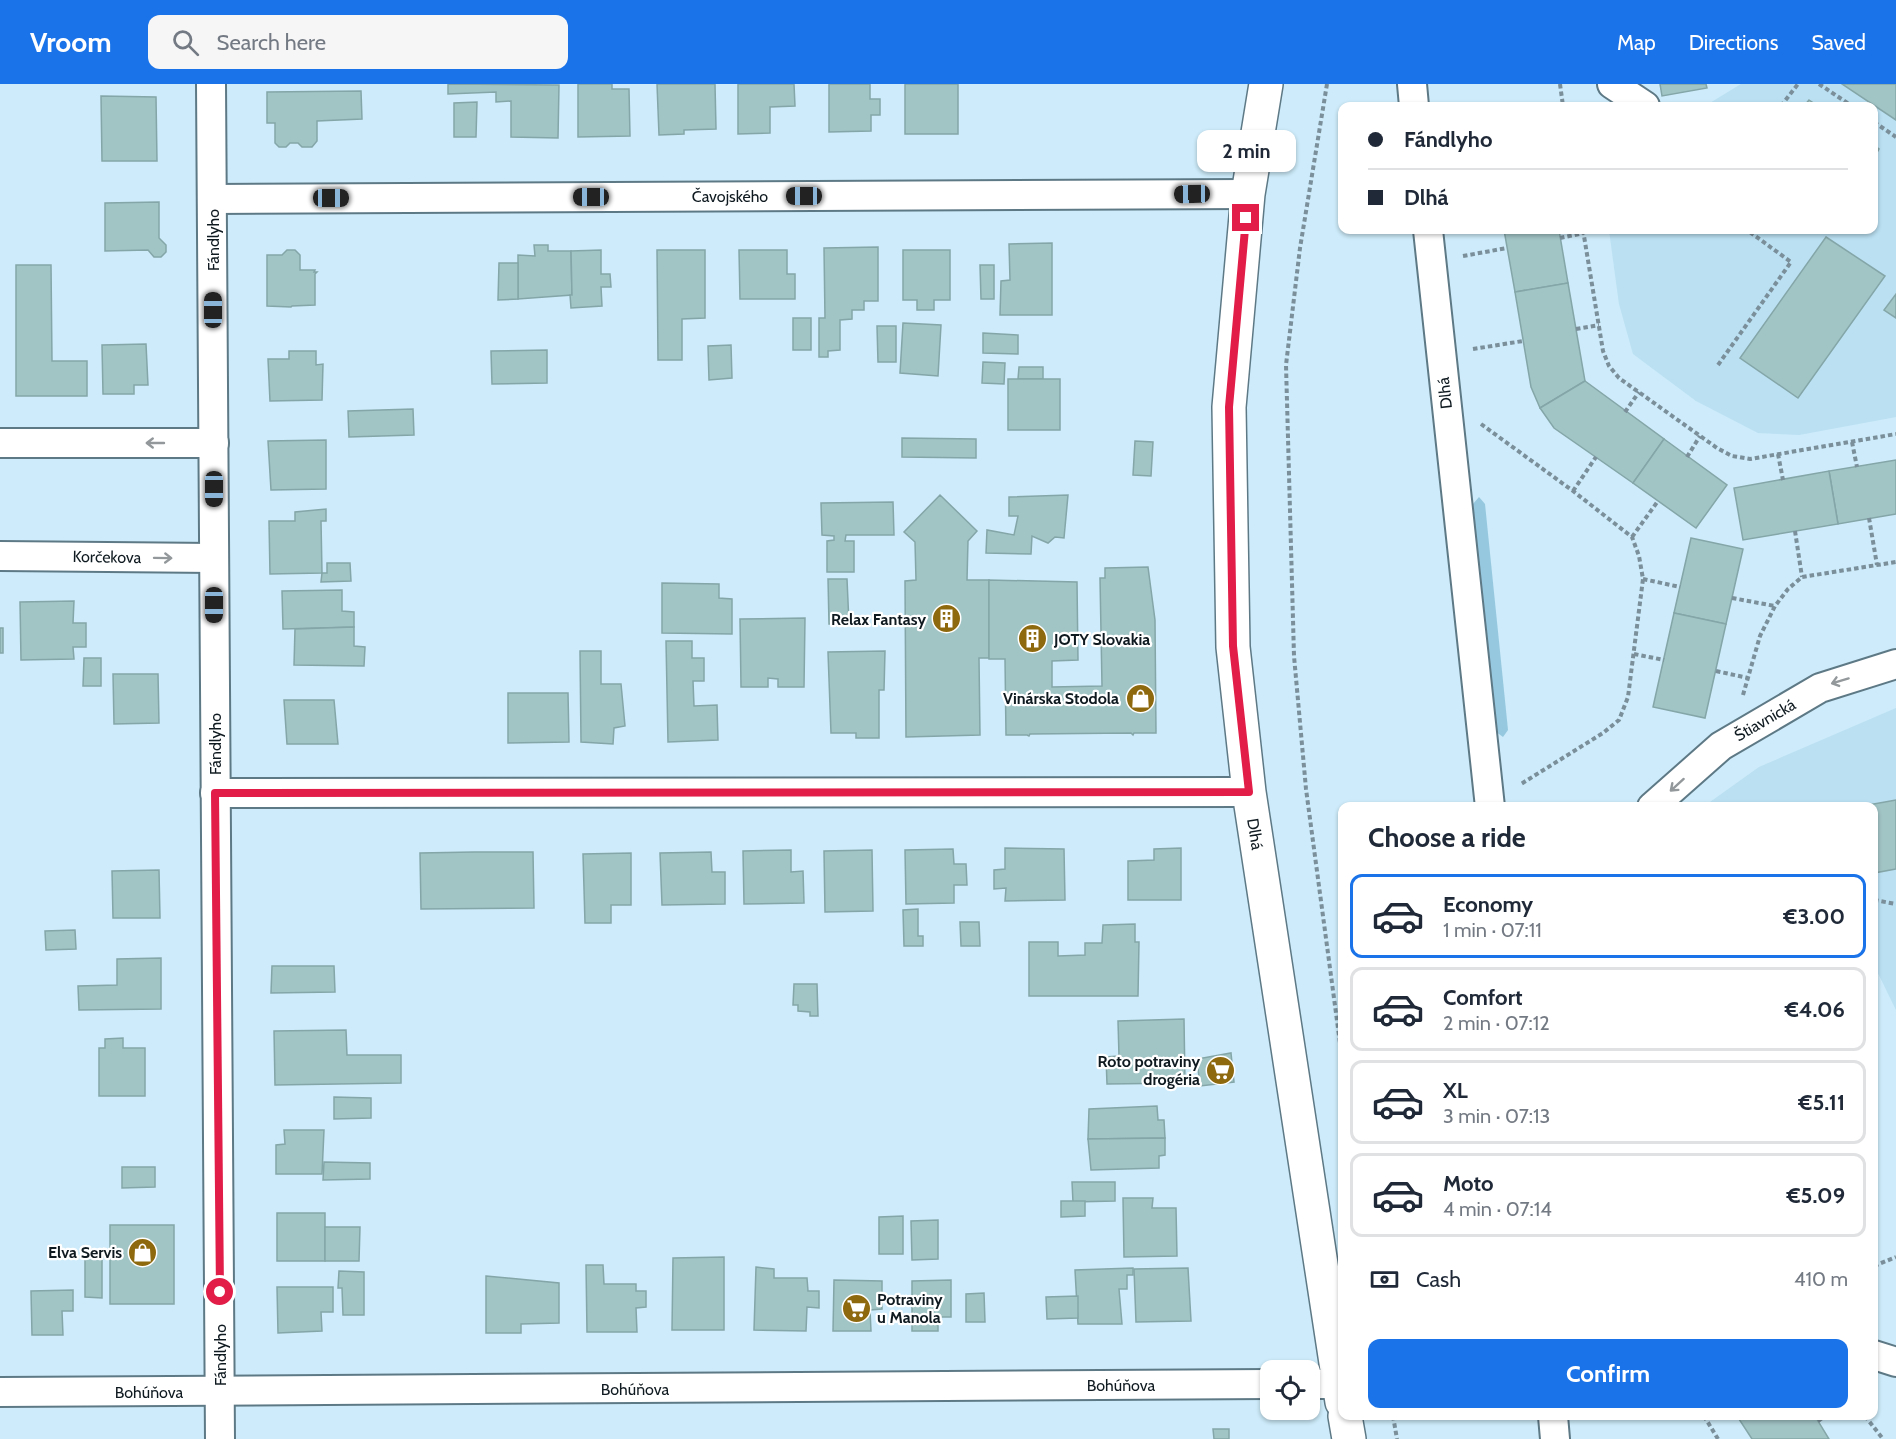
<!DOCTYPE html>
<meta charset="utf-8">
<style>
body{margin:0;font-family:Cabin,sans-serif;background:#f6f6f7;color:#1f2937;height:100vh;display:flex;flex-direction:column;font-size:22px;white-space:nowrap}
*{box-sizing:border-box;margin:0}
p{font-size:20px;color:#747a83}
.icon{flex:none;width:33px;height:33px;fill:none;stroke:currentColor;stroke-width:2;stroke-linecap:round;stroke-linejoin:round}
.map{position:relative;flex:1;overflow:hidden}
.panel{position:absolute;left:1338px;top:718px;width:540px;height:618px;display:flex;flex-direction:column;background:#fff;border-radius:12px;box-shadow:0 2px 4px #0004}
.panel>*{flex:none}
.guide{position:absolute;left:1338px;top:18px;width:540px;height:132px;border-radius:12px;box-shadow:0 2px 4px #0004;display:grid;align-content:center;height:132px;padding:0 30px;background:#fff}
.tools{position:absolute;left:1260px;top:1276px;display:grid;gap:12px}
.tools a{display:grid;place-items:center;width:60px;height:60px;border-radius:12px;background:#fff;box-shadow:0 2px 4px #0004;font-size:30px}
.end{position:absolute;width:27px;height:27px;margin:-14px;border:8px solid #e11d48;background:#fff;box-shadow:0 0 0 3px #fff}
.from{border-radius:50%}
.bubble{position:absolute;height:42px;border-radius:12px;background:#fff;box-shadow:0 2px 4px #0004;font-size:20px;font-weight:800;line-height:42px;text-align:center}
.car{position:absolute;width:18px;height:36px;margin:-18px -9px;border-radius:8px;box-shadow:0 0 4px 2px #0007;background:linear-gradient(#222 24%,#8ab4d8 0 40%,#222 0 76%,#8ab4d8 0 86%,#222 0)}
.guide b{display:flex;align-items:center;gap:21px;height:57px;font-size:22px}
.guide b+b{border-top:2px solid #e0e1e3}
.guide i{width:15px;height:15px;background:#1f2937}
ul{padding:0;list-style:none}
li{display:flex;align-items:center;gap:18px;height:84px;margin:0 12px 9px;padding:0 18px;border:3px solid #e0e1e3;border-radius:12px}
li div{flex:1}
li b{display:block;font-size:22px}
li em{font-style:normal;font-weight:800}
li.active{border-color:#1a73e8}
li>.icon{width:54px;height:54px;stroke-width:1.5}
h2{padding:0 30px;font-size:27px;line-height:72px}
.pay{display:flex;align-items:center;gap:15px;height:66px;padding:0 30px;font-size:22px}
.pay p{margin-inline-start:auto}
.button{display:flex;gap:12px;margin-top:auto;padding:12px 30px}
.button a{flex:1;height:69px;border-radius:12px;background:#1a73e8;color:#fff;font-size:24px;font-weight:800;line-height:69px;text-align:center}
header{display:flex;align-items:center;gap:36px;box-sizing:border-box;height:84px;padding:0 30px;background:#1a73e8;color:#fff}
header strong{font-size:28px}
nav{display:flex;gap:33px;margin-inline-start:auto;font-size:21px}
.search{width:420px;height:54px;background:#f6f6f7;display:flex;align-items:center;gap:15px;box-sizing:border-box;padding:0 21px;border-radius:12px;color:#747a83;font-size:22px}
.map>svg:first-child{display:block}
.built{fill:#bae0f2}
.green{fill:#96c8df}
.building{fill:#a1c4c5;stroke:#84a6a8;stroke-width:1.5}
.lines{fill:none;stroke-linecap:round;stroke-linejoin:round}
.minor-casing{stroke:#5e7986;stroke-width:32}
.tertiary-casing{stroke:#5e7986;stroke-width:36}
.path{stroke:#7a8f9a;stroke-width:4;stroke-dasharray:4.5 3;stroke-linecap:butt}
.minor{stroke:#fff;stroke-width:28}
.tertiary{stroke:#fff;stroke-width:33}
.oneway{stroke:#93989b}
.route{stroke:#e11d48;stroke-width:8}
.labels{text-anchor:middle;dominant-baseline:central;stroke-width:4.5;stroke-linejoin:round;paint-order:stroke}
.street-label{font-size:16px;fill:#0f1a20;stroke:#fff}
.poi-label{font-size:16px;font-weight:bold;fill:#0f1a20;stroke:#fff;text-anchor:end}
</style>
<header>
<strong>Vroom</strong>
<div class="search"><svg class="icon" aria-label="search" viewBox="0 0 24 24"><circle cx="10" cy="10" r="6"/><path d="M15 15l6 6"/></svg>Search here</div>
<nav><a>Map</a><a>Directions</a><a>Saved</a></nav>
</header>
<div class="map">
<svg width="1896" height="1355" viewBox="0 0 1896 1355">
<rect width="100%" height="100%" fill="#cdebfa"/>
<g class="built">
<polygon points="1741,0 1896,0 1896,333 1799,351 1758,349 1696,317 1633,270 1619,220 1609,146 1874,146 1874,22 1705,22"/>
<polygon points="1896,624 1896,926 1874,881 1874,723 1703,723 1759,683"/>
</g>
<polygon class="green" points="1479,413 1485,420 1508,646 1503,653 1495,647 1473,420"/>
<g class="building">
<polygon points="448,0 559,1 558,54 511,53 511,17 496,18 496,8 448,10"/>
<polygon points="578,0 612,0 612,5 629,5 630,52 578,53"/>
<polygon points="657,0 715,0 716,45 684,46 684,50 659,51"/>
<polygon points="738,0 794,0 795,22 770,23 770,49 738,50"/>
<polygon points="829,0 870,0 870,15 880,15 880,31 871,31 871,47 829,48"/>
<rect x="905" y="0" width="53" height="50"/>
<polygon points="1660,0 1706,0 1707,4 1662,12"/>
<polygon points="1842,0 1896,0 1896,36"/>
<polygon points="361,7 362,35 317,37 317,57 312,63 302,63 298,59 290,59 286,63 279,63 275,59 275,39 267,39 267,8"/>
<polygon points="101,12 156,13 157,77 102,77"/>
<polygon points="1809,16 1818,22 1804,22"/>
<polygon points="477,18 476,53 454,53 454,19"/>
<polygon points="1874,61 1879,65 1874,74"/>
<polygon points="159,118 159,154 166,161 166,168 161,173 154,173 148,166 105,167 105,119"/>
<polygon points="1504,146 1559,146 1568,199 1515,208"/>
<polygon points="1826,153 1885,192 1798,314 1740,274"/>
<polygon points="1052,159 1052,231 1000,231 1001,197 1010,196 1009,160"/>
<polygon points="534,161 548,161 548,167 571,167 572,211 518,215 518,171 535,172"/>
<polygon points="878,163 878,217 864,217 864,226 852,226 852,235 840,236 840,266 828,267 828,273 819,273 819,234 825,234 824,164"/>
<polygon points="287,166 295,166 300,171 300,186 315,186 314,188 317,188 315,190 315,221 292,222 291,223 267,222 267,171 282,171"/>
<polygon points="601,166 601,190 610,190 611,203 601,203 602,222 571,224 570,211 572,211 571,167"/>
<polygon points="657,166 705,166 705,234 682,235 682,276 658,276"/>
<polygon points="739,166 787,166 787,190 795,190 795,215 740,215"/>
<polygon points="903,166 950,166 950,216 934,216 934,226 917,226 917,216 903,216"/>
<polygon points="499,179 518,179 518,215 498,216"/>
<polygon points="16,181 51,181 52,277 87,277 87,312 16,312"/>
<polygon points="980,181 994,181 994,215 981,215"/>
<polygon points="1568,199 1585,297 1540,324 1531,303 1515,208"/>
<polygon points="1896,210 1896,234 1884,226"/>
<rect x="793" y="234" width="18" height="32"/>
<polygon points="903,239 941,241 938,292 900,289"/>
<polygon points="877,242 896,242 896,278 878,278"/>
<polygon points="983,249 1018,251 1018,270 983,269"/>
<polygon points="146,260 148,301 134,301 134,310 103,310 102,261"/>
<polygon points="731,261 732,294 709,296 708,262"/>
<polygon points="547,266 547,299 492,300 491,267"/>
<polygon points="289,267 316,267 316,281 323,280 322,316 270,317 268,275 289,275"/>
<polygon points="983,278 1005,279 1004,300 982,299"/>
<polygon points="1019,283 1043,283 1043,295 1018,295"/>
<rect x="1008" y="295" width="52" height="51"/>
<polygon points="1585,297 1664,355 1633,399 1554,344 1540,324"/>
<polygon points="413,325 414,351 349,353 348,327"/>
<polygon points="902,354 976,355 976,374 902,373"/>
<polygon points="1664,355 1727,401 1696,444 1633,399"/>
<polygon points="326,356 326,405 271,406 268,357"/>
<polygon points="1135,357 1153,358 1151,392 1133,391"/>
<polygon points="1896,376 1896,430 1838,440 1829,387"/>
<polygon points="1829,387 1838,440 1743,456 1734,404"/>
<polygon points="940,411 977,447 968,457 967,496 989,496 989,574 979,574 980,651 906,653 905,497 916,496 915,458 904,448"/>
<polygon points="1068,411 1064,454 1055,453 1048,459 1032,452 1031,470 986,469 987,446 1014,451 1018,432 1009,432 1009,413"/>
<polygon points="893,418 894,451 846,451 845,457 854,457 854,488 827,488 827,457 834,456 834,452 822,451 821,419"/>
<polygon points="326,425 326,437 321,437 322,489 270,490 269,437 295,437 295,428"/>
<polygon points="1691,454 1743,465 1726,540 1674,529"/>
<polygon points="327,479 350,479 351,497 321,498 322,489 327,489"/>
<polygon points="1148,483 1155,536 1156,649 1134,649 1133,651 1131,649 1030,650 1029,652 1027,651 1006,651 1005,575 989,575 989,496 1077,498 1078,576 1052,577 1052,603 1102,602 1100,494 1105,494 1105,484"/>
<polygon points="828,495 847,495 849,540 829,540"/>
<polygon points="662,499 719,500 719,514 732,515 732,550 662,549"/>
<polygon points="342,506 342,527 354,528 354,543 283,545 282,507"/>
<polygon points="74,517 73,539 86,539 86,563 73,563 74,575 21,576 20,518"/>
<polygon points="1674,529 1726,540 1705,634 1653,623"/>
<polygon points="805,534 804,603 778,603 778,595 768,594 768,603 741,603 740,535"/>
<polygon points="354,543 354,562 365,563 364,582 294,581 295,545"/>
<rect x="0" y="544" width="3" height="25"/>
<polygon points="666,557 692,557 692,574 704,574 704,597 693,597 694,622 717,621 718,656 668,658"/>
<polygon points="580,567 601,567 601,600 621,600 625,642 614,644 613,660 581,658"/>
<polygon points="885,567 884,606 879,606 879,654 856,654 856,649 831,649 828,568"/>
<polygon points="84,574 101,574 101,602 83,602"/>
<polygon points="113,590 158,590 159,639 114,640"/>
<polygon points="508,609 568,609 569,658 508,659"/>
<polygon points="284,616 334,616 338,660 287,660"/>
<polygon points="1896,716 1896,785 1874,789 1874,723 1857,723"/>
<polygon points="1005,764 1064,765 1065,816 1005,817 1006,804 994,805 994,786 1005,785"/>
<polygon points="1181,764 1181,816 1128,816 1128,777 1154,776 1154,765"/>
<polygon points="953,765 954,780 966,780 967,801 954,801 954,819 906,820 905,766"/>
<polygon points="791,766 791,788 803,787 804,819 744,820 743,767"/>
<polygon points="872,766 873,827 825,828 824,767"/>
<polygon points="474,768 533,768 534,824 421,825 420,769"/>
<polygon points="711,768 712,788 725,788 725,820 662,821 660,769"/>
<polygon points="631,769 631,821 611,821 611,839 585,839 583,770"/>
<polygon points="159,786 160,834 113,834 112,787"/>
<polygon points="918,825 918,852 923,852 923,862 904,862 903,826"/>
<polygon points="960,838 979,838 980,862 961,862"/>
<polygon points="1135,840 1135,858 1139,858 1138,912 1029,912 1029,858 1058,858 1058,872 1085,871 1085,859 1102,859 1103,841"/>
<polygon points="75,846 76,865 46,866 45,847"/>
<polygon points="161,874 161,925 79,926 78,902 117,901 117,875"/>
<polygon points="272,882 334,882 335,908 271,909"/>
<polygon points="794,900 817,900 818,932 810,932 810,928 798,927 798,921 793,921"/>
<polygon points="1184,935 1185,999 1107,1000 1106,973 1119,972 1118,937"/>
<polygon points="346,946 347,971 401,971 401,999 275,1001 274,947"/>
<polygon points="123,954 123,964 145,964 145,1012 99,1012 99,964 105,964 105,955"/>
<polygon points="1231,969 1234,998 1200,1002 1197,975"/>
<polygon points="334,1013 371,1014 371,1034 334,1035"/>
<polygon points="1157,1022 1158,1036 1164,1036 1165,1054 1088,1055 1089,1025"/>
<polygon points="284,1046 324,1046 322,1090 276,1090 276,1061 285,1060"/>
<polygon points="1165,1054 1165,1071 1159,1072 1159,1084 1091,1086 1088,1055"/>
<polygon points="324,1078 370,1079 370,1095 323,1096"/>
<polygon points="122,1083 155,1083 155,1103 122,1104"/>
<polygon points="1072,1098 1115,1098 1115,1117 1073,1118"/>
<polygon points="1123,1114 1153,1114 1152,1124 1176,1124 1177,1172 1124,1173"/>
<polygon points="1061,1117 1085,1117 1085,1132 1061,1133"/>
<rect x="277" y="1129" width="48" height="48"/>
<polygon points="903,1132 903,1170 879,1170 879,1133"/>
<polygon points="938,1136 938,1175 912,1176 911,1137"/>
<rect x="110" y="1141" width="64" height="79"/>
<polygon points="325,1143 360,1143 359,1177 325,1177"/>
<polygon points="85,1167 102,1167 102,1214 85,1213"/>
<polygon points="724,1173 724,1246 672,1246 673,1174"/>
<polygon points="586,1181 603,1181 604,1200 636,1200 636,1207 646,1207 646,1223 636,1224 637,1248 587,1248"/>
<polygon points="756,1183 774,1185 774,1194 807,1194 808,1207 819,1207 819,1224 807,1223 806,1247 754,1246"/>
<polygon points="1133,1184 1133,1191 1127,1191 1127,1205 1119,1205 1122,1240 1078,1240 1075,1186"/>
<polygon points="1188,1184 1191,1237 1136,1238 1134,1185"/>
<polygon points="339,1187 364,1188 364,1231 343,1231 342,1204 338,1204"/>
<polygon points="486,1192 559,1199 559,1239 521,1240 521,1249 486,1249"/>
<polygon points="834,1196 882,1197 882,1225 870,1226 871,1247 833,1247"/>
<polygon points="951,1196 951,1233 938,1233 938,1247 912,1247 912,1197"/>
<polygon points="277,1203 333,1203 333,1228 321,1228 322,1247 278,1249"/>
<polygon points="73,1206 73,1227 62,1227 63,1251 32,1251 31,1207"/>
<polygon points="984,1209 985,1238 966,1238 966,1210"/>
<polygon points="1078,1212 1078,1234 1047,1235 1046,1213"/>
<polygon points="1737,1332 1815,1332 1829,1355 1752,1355"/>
<polygon points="1213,1345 1229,1345 1229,1355 1214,1355"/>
</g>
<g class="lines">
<defs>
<g id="minor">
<polyline points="211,0 220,1355"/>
<polyline points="1412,0 1414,22"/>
<polyline points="1612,0 1645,22"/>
<polyline points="212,115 1248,110"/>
<polyline points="1428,146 1490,723"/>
<polyline points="0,359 214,359"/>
<polyline points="0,472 214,474"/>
<polyline points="215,709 1249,708"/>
<polyline points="1652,723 1721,662 1820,604 1896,580"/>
<polyline points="1874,1271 1896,1278"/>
<polyline points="1310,1300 1339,1300"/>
<polyline points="0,1308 1270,1300"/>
<polyline points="1553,1332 1555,1355"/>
</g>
<g id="tertiary">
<polyline points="1266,0 1248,110 1229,323 1233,563 1249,708 1342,1318"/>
<polyline points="1345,1332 1349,1355"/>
</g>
</defs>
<use href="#minor" class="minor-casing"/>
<use href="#tertiary" class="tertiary-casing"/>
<g class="path">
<polyline points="1327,0 1300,164 1286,281 1294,572 1306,705 1342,974"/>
<polyline points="1560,0 1563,22"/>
<polyline points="1819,0 1852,22"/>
<polyline points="1781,22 1798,0"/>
<polyline points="1874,38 1896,53"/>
<polyline points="1583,146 1603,267 1609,282 1619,294 1717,364 1732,372 1750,375 1896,350"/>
<polyline points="1560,154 1584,149"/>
<polyline points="1463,172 1507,164"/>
<polyline points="1576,245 1599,241"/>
<polyline points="1473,265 1523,257"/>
<polyline points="1718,281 1791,178 1747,146"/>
<polyline points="1625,328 1639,308"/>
<polyline points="1481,340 1573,407 1632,453 1639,472 1643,495 1628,613 1619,636 1603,649 1521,700"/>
<polyline points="1852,358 1857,383"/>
<polyline points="1778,370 1783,396"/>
<polyline points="1687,373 1700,352"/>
<polyline points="1573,407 1596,373"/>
<polyline points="1869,434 1877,481"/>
<polyline points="1795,447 1802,493"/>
<polyline points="1632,453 1658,417"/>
<polyline points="1643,495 1680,503"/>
<polyline points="1732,514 1775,522"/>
<polyline points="1634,570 1664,576"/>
<polyline points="1716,587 1748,594"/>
<polyline points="1743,611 1760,552 1775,522 1788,505 1802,493 1896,478"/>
<polyline points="1874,816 1896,820"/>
<polyline points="1874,1182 1896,1173"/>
<polyline points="1393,1332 1397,1355"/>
<polyline points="1704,1332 1718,1355"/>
<polyline points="1865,1332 1883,1355"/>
<polyline points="1818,1337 1825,1332"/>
</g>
<use href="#minor" class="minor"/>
<use href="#tertiary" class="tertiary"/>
</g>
<defs><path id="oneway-shaft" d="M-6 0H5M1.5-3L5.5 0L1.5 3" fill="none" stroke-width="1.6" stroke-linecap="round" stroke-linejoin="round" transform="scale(1.5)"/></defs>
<g class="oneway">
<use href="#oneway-shaft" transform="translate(155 359) rotate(180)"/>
<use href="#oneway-shaft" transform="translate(163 474) rotate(1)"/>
<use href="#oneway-shaft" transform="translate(1840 597) rotate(163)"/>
<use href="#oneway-shaft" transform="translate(1677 701) rotate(138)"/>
</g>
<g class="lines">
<polyline class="route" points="220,1208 215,709 1249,708 1233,562 1229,323 1246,134"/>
</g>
<defs>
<symbol id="building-disc" viewBox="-11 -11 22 22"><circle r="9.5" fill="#8f690d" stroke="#fff"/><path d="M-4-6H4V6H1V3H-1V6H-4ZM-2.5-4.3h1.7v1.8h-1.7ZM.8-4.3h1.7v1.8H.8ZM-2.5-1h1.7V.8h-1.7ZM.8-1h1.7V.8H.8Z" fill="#fff"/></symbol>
<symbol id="shop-disc" viewBox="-11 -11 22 22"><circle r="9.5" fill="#8f690d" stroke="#fff"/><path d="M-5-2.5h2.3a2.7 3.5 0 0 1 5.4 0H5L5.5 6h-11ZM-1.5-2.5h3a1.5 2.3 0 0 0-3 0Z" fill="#fff"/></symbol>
<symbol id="supermarket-disc" viewBox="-11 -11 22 22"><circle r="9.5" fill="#8f690d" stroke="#fff"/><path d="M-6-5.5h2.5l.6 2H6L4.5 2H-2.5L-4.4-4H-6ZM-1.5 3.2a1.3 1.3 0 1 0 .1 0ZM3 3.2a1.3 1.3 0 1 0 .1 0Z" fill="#fff"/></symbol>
</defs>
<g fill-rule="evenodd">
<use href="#building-disc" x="930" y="518" width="33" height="33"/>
<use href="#building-disc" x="1016" y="538" width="33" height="33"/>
<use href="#shop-disc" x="1124" y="598" width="33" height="33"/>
<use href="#supermarket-disc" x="1204" y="970" width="33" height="33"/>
<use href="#shop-disc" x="126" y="1152" width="33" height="33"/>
<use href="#supermarket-disc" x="840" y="1208" width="33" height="33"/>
</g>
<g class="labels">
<g class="street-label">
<text x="730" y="112">Čavojského</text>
<text transform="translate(213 156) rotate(-90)">Fándlyho</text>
<text transform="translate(1445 309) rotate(-96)">Dlhá</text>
<text transform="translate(107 473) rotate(1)">Korčekova</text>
<text transform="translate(1765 636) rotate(-30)">Štiavnická</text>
<text transform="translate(215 660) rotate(-90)">Fándlyho</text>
<text transform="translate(1255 750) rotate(81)">Dlhá</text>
<text transform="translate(220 1271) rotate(-90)">Fándlyho</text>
<text x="1121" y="1301">Bohúňova</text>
<text x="635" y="1305">Bohúňova</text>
<text x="149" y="1308">Bohúňova</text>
</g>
<g class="poi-label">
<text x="926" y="535">Relax Fantasy</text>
<text x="1054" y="555" text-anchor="start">JOTY Slovakia</text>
<text x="1119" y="614">Vinárska Stodola</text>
<text x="1200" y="977">Roto potraviny<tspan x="1200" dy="18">drogéria</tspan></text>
<text x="122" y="1168">Elva Servis</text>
<text x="877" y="1215" text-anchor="start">Potraviny<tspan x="877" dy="18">u Manola</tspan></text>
</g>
</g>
</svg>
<div class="tools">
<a><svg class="icon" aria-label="locate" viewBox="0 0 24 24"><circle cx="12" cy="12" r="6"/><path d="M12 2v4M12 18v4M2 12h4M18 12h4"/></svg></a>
</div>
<i class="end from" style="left:220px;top:1208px"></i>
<i class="end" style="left:1246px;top:134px"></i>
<div class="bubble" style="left:1197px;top:46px;width:99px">2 min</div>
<i class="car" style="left:1192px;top:110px;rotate:269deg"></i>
<i class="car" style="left:804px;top:112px;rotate:270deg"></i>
<i class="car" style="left:591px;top:113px;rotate:270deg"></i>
<i class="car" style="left:331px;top:114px;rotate:90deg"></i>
<i class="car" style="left:213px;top:226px;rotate:0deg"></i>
<i class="car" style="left:214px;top:405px;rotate:180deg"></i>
<i class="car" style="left:214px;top:521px;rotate:180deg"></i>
<div class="guide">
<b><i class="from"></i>Fándlyho</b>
<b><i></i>Dlhá</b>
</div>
<section class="panel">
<h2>Choose a ride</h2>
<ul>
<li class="active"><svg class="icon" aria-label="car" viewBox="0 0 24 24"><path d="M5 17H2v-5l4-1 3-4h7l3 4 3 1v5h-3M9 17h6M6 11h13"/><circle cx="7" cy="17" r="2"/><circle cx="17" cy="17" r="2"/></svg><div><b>Economy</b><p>1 min · 07:11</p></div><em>€3.00</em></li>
<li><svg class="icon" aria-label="car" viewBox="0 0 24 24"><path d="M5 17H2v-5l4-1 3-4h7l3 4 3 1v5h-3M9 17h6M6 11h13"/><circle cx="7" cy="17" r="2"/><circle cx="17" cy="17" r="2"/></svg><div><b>Comfort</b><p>2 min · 07:12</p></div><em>€4.06</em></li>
<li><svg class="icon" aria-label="car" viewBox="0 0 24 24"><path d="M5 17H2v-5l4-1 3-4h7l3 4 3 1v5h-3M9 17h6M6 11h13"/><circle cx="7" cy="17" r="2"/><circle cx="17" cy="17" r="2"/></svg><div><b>XL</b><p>3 min · 07:13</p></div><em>€5.11</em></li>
<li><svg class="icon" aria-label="car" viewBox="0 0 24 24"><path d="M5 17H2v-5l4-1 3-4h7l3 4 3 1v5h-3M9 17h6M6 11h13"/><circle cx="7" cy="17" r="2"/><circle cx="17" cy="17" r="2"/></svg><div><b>Moto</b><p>4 min · 07:14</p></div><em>€5.09</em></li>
</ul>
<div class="pay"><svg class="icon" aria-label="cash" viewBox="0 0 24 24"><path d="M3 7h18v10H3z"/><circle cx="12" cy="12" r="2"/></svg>Cash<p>410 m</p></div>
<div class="button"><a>Confirm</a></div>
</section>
</div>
